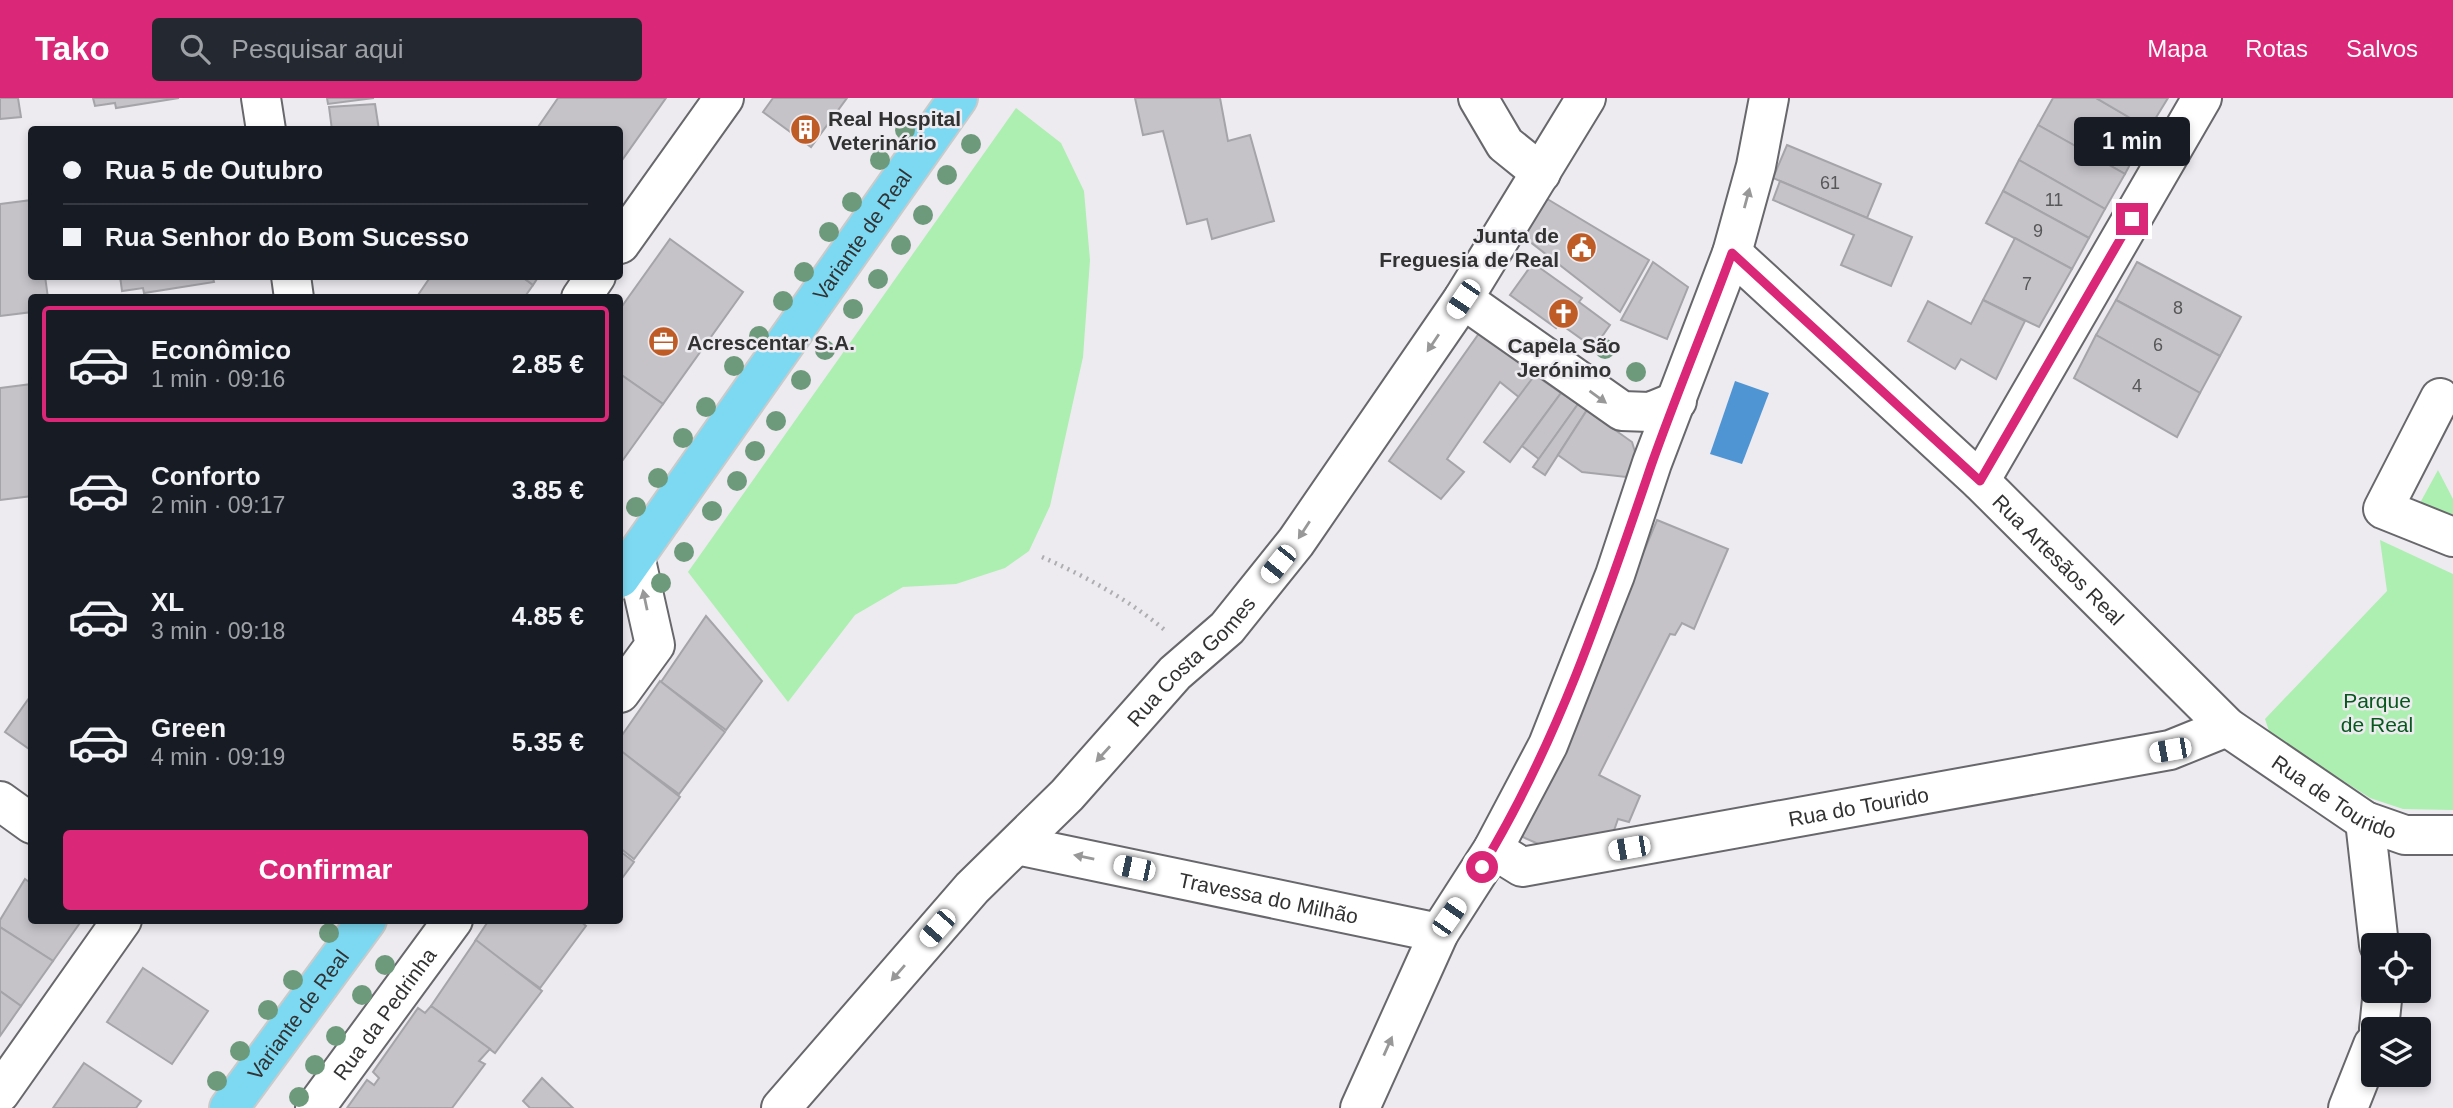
<!DOCTYPE html>
<html lang="pt">
<meta charset="utf-8">
<style>
body{margin:0;font-family:Helvetica,sans-serif;background:#242831;color:#f1f3f6;height:100vh;display:flex;flex-direction:column;font-size:26px;white-space:nowrap}
*{box-sizing:border-box;margin:0}
p{font-size:23px;color:#9ea1a6}
.icon{flex:none;width:38px;height:38px;fill:none;stroke:currentColor;stroke-width:2;stroke-linecap:round;stroke-linejoin:round}
.map{position:relative;flex:1;overflow:hidden}
.details{position:absolute;left:28px;top:196px;width:595px;height:630px;display:flex;flex-direction:column;background:#171b24;border-radius:7px;box-shadow:0 4px 10px #0003}
.details>*{flex:none}
.banner{position:absolute;left:28px;top:28px;width:595px;height:154px;border-radius:7px;box-shadow:0 4px 10px #0003;display:grid;align-content:center;height:154px;padding:0 35px;background:#171b24}
.buttons{position:absolute;left:2361px;top:835px;display:grid;gap:14px}
.buttons a{display:grid;place-items:center;width:70px;height:70px;border-radius:7px;background:#171b24;box-shadow:0 4px 10px #0003;font-size:35px}
.end{position:absolute;width:32px;height:32px;margin:-16px;border:9px solid #db2777;background:#fff;box-shadow:0 0 0 4px #fff}
.from{border-radius:50%}
.bubble{position:absolute;height:49px;border-radius:7px;background:#171b24;box-shadow:0 4px 10px #0003;font-size:23px;font-weight:800;line-height:49px;text-align:center}
.car{position:absolute;width:21px;height:42px;margin:-21px -10px;border-radius:9px;box-shadow:0 0 5px 2px #0007;background:linear-gradient(#fff 24%,#345 0 40%,#fff 0 76%,#345 0 86%,#fff 0)}
.banner b{display:flex;align-items:center;gap:24px;height:66px;font-size:26px}
.banner b+b{border-top:2px solid #363941}
.banner i{width:18px;height:18px;background:#f1f3f6}
ul{padding:12px 0 0;list-style:none}
li{display:flex;align-items:center;gap:21px;height:116px;margin:0 14px 10px;padding:0 21px;border:4px solid transparent;border-radius:7px}
li div{flex:1}
li b{display:block;font-size:26px}
li em{font-style:normal;font-weight:800}
li.selected{border-color:#db2777}
li>.icon{width:63px;height:63px;stroke-width:1.5}
.button{display:flex;gap:14px;margin-top:auto;padding:14px 35px}
.button a{flex:1;height:80px;border-radius:7px;background:#db2777;color:#fff;font-size:28px;font-weight:800;line-height:80px;text-align:center}
header{display:flex;align-items:center;gap:42px;box-sizing:border-box;height:98px;padding:0 35px;background:#db2777;color:#fff}
header strong{font-size:33px}
nav{display:flex;gap:38px;margin-inline-start:auto;font-size:24px}
.search{width:490px;height:63px;background:#242831;display:flex;align-items:center;gap:18px;box-sizing:border-box;padding:0 24px;border-radius:7px;color:#9ea1a6;font-size:26px}
.map>svg:first-child{display:block}
.green{fill:#acefb1}
.water{fill:#5095d3}
.building{fill:#c5c3c8;stroke:#a5a4a8;stroke-width:2}
.lines{fill:none;stroke-linecap:round;stroke-linejoin:round}
.minor-casing{stroke:#68676b;stroke-width:42}
.major-casing{stroke:#cacaca;stroke-width:42}
.path{stroke:#aeadb0;stroke-width:4.5;stroke-dasharray:2 5;stroke-linecap:butt}
.minor{stroke:#fff;stroke-width:38}
.major{stroke:#7dd9f2;stroke-width:38}
.tree{fill:#6e9a7c}
.oneway{fill:#989899}
.route{stroke:#db2777;stroke-width:9}
.labels{text-anchor:middle;dominant-baseline:central;stroke-width:5;stroke-linejoin:round;paint-order:stroke}
.number-label{font-size:18px;fill:#575658}
.poi-label{font-size:21px;font-weight:bold;fill:#323233;stroke:#edebf0;text-anchor:start}
.street-label{font-size:21px;fill:#323233;stroke:#edebf0}
.park-label{font-size:21px;fill:#07581d;stroke:#edebf0}
</style>
<header>
<strong>Tako</strong>
<div class="search"><svg class="icon" aria-label="search" viewBox="0 0 24 24"><circle cx="10" cy="10" r="6"/><path d="M15 15l6 6"/></svg>Pesquisar aqui</div>
<nav><a>Mapa</a><a>Rotas</a><a>Salvos</a></nav>
</header>
<div class="map">
<svg width="2453" height="1010" viewBox="0 0 2453 1010">
<rect width="100%" height="100%" fill="#edebf0"/>
<g class="green">
<polygon points="1016,10 1061,45 1084,93 1090,162 1083,259 1050,408 1029,453 1005,470 956,486 903,489 855,517 788,604 688,474"/>
<polygon points="2438,372 2453,401 2453,421 2420,405"/>
<polygon points="2380,442 2453,476 2453,712 2403,711 2370,700 2270,636 2265,621 2387,493"/>
</g>
<polygon class="water" points="1735,283 1769,295 1742,366 1710,356"/>
<g class="building">
<polygon points="0,0 18,0 21,19 0,21"/>
<polygon points="93,0 179,0 116,10 115,5 95,8"/>
<polygon points="327,0 374,0 328,6"/>
<polygon points="558,0 666,0 620,65 620,32 536,32"/>
<polygon points="773,0 847,0 811,49 763,14"/>
<polygon points="1135,0 1220,0 1228,43 1250,37 1274,123 1212,141 1207,121 1187,126 1163,33 1143,37"/>
<polygon points="2053,0 2096,0 2149,31 2125,76 2038,27"/>
<polygon points="2096,0 2168,0 2149,31"/>
<polygon points="375,6 379,32 332,32 329,9"/>
<polygon points="2038,27 2125,76 2105,111 2019,62"/>
<polygon points="1787,47 1881,86 1867,120 1773,80"/>
<polygon points="2019,62 2105,111 2089,140 2003,93"/>
<polygon points="1780,83 1912,139 1891,188 1841,167 1854,137 1773,102"/>
<polygon points="2003,93 2089,140 2072,171 1986,125"/>
<polygon points="1544,99 1649,162 1620,214 1520,136"/>
<polygon points="32,102 32,178 45,178 48,200 32,200 32,214 0,218 0,106"/>
<polygon points="2015,140 2072,171 2039,229 1983,202"/>
<polygon points="670,141 743,194 663,306 620,276 620,211"/>
<polygon points="1653,164 1688,189 1667,241 1621,222"/>
<polygon points="2137,164 2241,219 2220,258 2116,202"/>
<polygon points="1533,165 1582,200 1579,204 1610,227 1594,250 1559,225 1556,230 1510,197"/>
<polygon points="120,178 223,178 213,180 214,184 144,195 143,190 122,193"/>
<polygon points="431,178 521,178 533,187 524,200 416,200"/>
<polygon points="521,178 539,178 533,187"/>
<polygon points="1983,202 2025,223 1996,281 1961,261 1955,271 1908,243 1928,203 1971,226"/>
<polygon points="2116,202 2220,258 2200,295 2096,237"/>
<polygon points="1480,234 1535,277 1520,300 1500,284 1447,361 1464,374 1441,401 1389,363"/>
<polygon points="2096,237 2200,295 2177,339 2074,280"/>
<polygon points="620,276 663,306 620,366"/>
<polygon points="1535,277 1561,295 1510,364 1484,344"/>
<polygon points="32,286 32,398 0,402 0,290"/>
<polygon points="1561,295 1578,306 1539,361 1522,348"/>
<polygon points="1578,306 1587,312 1545,377 1533,369"/>
<polygon points="1587,312 1632,344 1636,357 1626,379 1582,374 1558,357"/>
<polygon points="1657,422 1728,451 1694,531 1682,525 1675,537 1670,536 1599,677 1640,698 1629,724 1618,721 1611,741 1552,752 1516,736 1566,640"/>
<polygon points="706,518 762,583 726,632 661,584"/>
<polygon points="660,583 725,634 679,696 620,653 620,640"/>
<polygon points="32,596 32,653 5,634"/>
<polygon points="620,652 680,699 634,761 620,750"/>
<polygon points="620,753 634,764 620,783"/>
<polygon points="25,781 32,786 32,822 82,822 53,863 0,829 0,822"/>
<polygon points="489,822 579,822 586,828 540,890 475,843"/>
<polygon points="0,829 53,863 21,908 0,893"/>
<polygon points="476,842 542,893 495,955 431,908"/>
<polygon points="143,870 208,913 172,966 107,924"/>
<polygon points="0,893 21,908 0,938"/>
<polygon points="431,908 490,951 479,963 485,966 452,1010 347,1010 367,982 374,987 379,980 373,974 418,910 425,915"/>
<polygon points="84,965 141,1003 136,1010 53,1010"/>
<polygon points="542,980 573,1010 530,1010 523,1003"/>
</g>
<g class="lines">
<defs>
<g id="minor">
<polyline points="261,0 266,32"/>
<polyline points="1478,0 1505,46 1541,75"/>
<polyline points="620,146 724,0"/>
<path id="s1" d="M1732 155 1980 383 2227 629 2365 723 2405 737H2453"/>
<polyline points="291,178 294,200"/>
<polyline points="581,200 596,178"/>
<polyline points="1463,201 1622,313 1650,314 1677,303"/>
<polyline points="2440,300 2383,411 2453,439"/>
<polyline points="1980,383 2202,0"/>
<polyline points="620,595 655,547 635,458"/>
<polyline points="0,703 32,726"/>
<polyline points="2365,723 2379,847"/>
<path id="s2" d="M1017 747 1439 835"/>
<path id="s3" d="M1493 751 1522 769 2170 652 2227 629"/>
<polyline points="2379,931 2383,892"/>
<polyline points="0,995 122,822"/>
<path id="s4" d="M315 1010 453 822"/>
<path id="s5" d="M781 1010 972 790 1067 697 1175 575 1227 530 1296 444 1463 201 1586 0"/>
<polyline points="1360,1010 1439,835 1493,751 1548,647 1615,477 1652,365 1732,155 1756,68 1769,0"/>
<polyline points="2348,1010 2373,947"/>
</g>
<g id="major">
<path id="s6" d="M620 480 958 0"/>
<path id="s7" d="M229 1010 367 822"/>
</g>
</defs>
<use href="#minor" class="minor-casing"/>
<use href="#major" class="major-casing"/>
<path class="path" d="M1042 459C1087 479 1129 502 1166 533"/>
<use href="#minor" class="minor"/>
<use href="#major" class="major"/>
</g>
<g class="tree">
<circle cx="905" cy="32" r="10"/>
<circle cx="971" cy="46" r="10"/>
<circle cx="880" cy="62" r="10"/>
<circle cx="947" cy="77" r="10"/>
<circle cx="852" cy="104" r="10"/>
<circle cx="923" cy="117" r="10"/>
<circle cx="829" cy="134" r="10"/>
<circle cx="901" cy="147" r="10"/>
<circle cx="804" cy="174" r="10"/>
<circle cx="878" cy="181" r="10"/>
<circle cx="783" cy="203" r="10"/>
<circle cx="853" cy="211" r="10"/>
<circle cx="759" cy="238" r="10"/>
<circle cx="1605" cy="251" r="10"/>
<circle cx="825" cy="252" r="10"/>
<circle cx="734" cy="268" r="10"/>
<circle cx="1636" cy="274" r="10"/>
<circle cx="801" cy="282" r="10"/>
<circle cx="706" cy="309" r="10"/>
<circle cx="776" cy="323" r="10"/>
<circle cx="683" cy="340" r="10"/>
<circle cx="755" cy="353" r="10"/>
<circle cx="658" cy="380" r="10"/>
<circle cx="737" cy="383" r="10"/>
<circle cx="636" cy="409" r="10"/>
<circle cx="712" cy="413" r="10"/>
<circle cx="684" cy="454" r="10"/>
<circle cx="661" cy="485" r="10"/>
<circle cx="329" cy="835" r="10"/>
<circle cx="385" cy="867" r="10"/>
<circle cx="293" cy="882" r="10"/>
<circle cx="362" cy="897" r="10"/>
<circle cx="268" cy="912" r="10"/>
<circle cx="336" cy="938" r="10"/>
<circle cx="240" cy="953" r="10"/>
<circle cx="315" cy="967" r="10"/>
<circle cx="217" cy="983" r="10"/>
<circle cx="299" cy="999" r="10"/>
</g>
<defs><path id="oneway-solid" d="M-6-.8H1V-3.2L6.5 0L1 3.2V.8H-6Z" transform="scale(1.75)"/></defs>
<g class="oneway">
<use href="#oneway-solid" transform="translate(1747 100) rotate(-75)"/>
<use href="#oneway-solid" transform="translate(1433 245) rotate(124)"/>
<use href="#oneway-solid" transform="translate(1598 299) rotate(36)"/>
<use href="#oneway-solid" transform="translate(1304 432) rotate(123)"/>
<use href="#oneway-solid" transform="translate(645 502) rotate(-102)"/>
<use href="#oneway-solid" transform="translate(1103 656) rotate(132)"/>
<use href="#oneway-solid" transform="translate(1084 759) rotate(-168)"/>
<use href="#oneway-solid" transform="translate(898 875) rotate(131)"/>
<use href="#oneway-solid" transform="translate(1388 948) rotate(-66)"/>
</g>
<g class="lines">
<path class="route" d="M1482 769C1558 644 1604 506 1651 368 1676 297 1706 226 1732 155L1980 383 2132 121"/>
</g>
<defs>
<symbol id="building-disc" viewBox="-11 -11 22 22"><circle r="9.5" fill="#bf5c26" stroke="#edebf0"/><path d="M-4-6H4V6H1V3H-1V6H-4ZM-2.5-4.3h1.7v1.8h-1.7ZM.8-4.3h1.7v1.8H.8ZM-2.5-1h1.7V.8h-1.7ZM.8-1h1.7V.8H.8Z" fill="#fff"/></symbol>
<symbol id="civic-disc" viewBox="-11 -11 22 22"><circle r="9.5" fill="#bf5c26" stroke="#edebf0"/><path d="M-.6-6.5H3V-4.5H.6V-3L4-1V1h2V6H-6V1h2V-1L-.6-3ZM-1.2 2.5V6h2.4V2.5Z" fill="#fff"/></symbol>
<symbol id="church-disc" viewBox="-11 -11 22 22"><circle r="9.5" fill="#bf5c26" stroke="#edebf0"/><path d="M-1.2-6h2.4v3.5h3.3v2.4h-3.3V6h-2.4V-.1h-3.3v-2.4h3.3Z" fill="#fff"/></symbol>
<symbol id="office-disc" viewBox="-11 -11 22 22"><circle r="9.5" fill="#bf5c26" stroke="#edebf0"/><path d="M-6-3h4V-5.5h4V-3h4V5H-6ZM-1-4.5V-3h2v-1.5ZM-6 0V1H6V0Z" fill="#fff"/></symbol>
</defs>
<g fill-rule="evenodd">
<use href="#building-disc" x="788" y="14" width="35" height="35"/>
<use href="#civic-disc" x="1564" y="132" width="35" height="35"/>
<use href="#church-disc" x="1546" y="198" width="35" height="35"/>
<use href="#office-disc" x="646" y="226" width="35" height="35"/>
</g>
<g class="labels">
<g class="number-label">
<text x="1830" y="85">61</text>
<text x="2054" y="102">11</text>
<text x="2038" y="133">9</text>
<text x="2027" y="186">7</text>
<text x="2178" y="210">8</text>
<text x="2158" y="247">6</text>
<text x="2137" y="288">4</text>
</g>
<g class="poi-label">
<text x="828" y="20">Real Hospital<tspan x="828" dy="24">Veterinário</tspan></text>
<text x="1559" y="137" text-anchor="end">Junta de<tspan x="1559" dy="24">Freguesia de Real</tspan></text>
<text x="687" y="244">Acrescentar S.A.</text>
<text x="1564" y="247" text-anchor="middle">Capela São<tspan x="1564" dy="24">Jerónimo</tspan></text>
</g>
<g class="street-label">
<text stroke="none"><textPath href="#s6" startOffset="420">Variante de Real</textPath></text>
<text stroke="none"><textPath href="#s1" startOffset="448">Rua Artesãos Real</textPath></text>
<text stroke="none"><textPath href="#s5" startOffset="607">Rua Costa Gomes</textPath></text>
<text stroke="none"><textPath href="#s1" startOffset="814">Rua de Tourido</textPath></text>
<text stroke="none"><textPath href="#s3" startOffset="376">Rua do Tourido</textPath></text>
<text stroke="none"><textPath href="#s2" startOffset="257">Travessa do Milhão</textPath></text>
<text stroke="none"><textPath href="#s7" startOffset="116">Variante de Real</textPath></text>
<text stroke="none"><textPath href="#s4" startOffset="117">Rua da Pedrinha</textPath></text>
</g>
<g class="park-label">
<text x="2377" y="602">Parque<tspan x="2377" dy="24">de Real</tspan></text>
</g>
</g>
</svg>
<div class="buttons">
<a><svg class="icon" aria-label="locate" viewBox="0 0 24 24"><circle cx="12" cy="12" r="6"/><path d="M12 2v4M12 18v4M2 12h4M18 12h4"/></svg></a>
<a><svg class="icon" aria-label="layers" viewBox="0 0 24 24"><path d="M12 4l9 5-9 5-9-5zM3 14l9 5 9-5"/></svg></a>
</div>
<i class="end from" style="left:1482px;top:769px"></i>
<i class="end" style="left:2132px;top:121px"></i>
<div class="bubble" style="left:2074px;top:19px;width:116px">1 min</div>
<i class="car" style="left:1463px;top:201px;rotate:214deg"></i>
<i class="car" style="left:1278px;top:466px;rotate:219deg"></i>
<i class="car" style="left:2170px;top:652px;rotate:260deg"></i>
<i class="car" style="left:1629px;top:750px;rotate:260deg"></i>
<i class="car" style="left:1134px;top:770px;rotate:282deg"></i>
<i class="car" style="left:1449px;top:819px;rotate:35deg"></i>
<i class="car" style="left:937px;top:830px;rotate:221deg"></i>
<div class="banner">
<b><i class="from"></i>Rua 5 de Outubro</b>
<b><i></i>Rua Senhor do Bom Sucesso</b>
</div>
<section class="details">
<ul>
<li class="selected"><svg class="icon" aria-label="car" viewBox="0 0 24 24"><path d="M5 17H2v-5l4-1 3-4h7l3 4 3 1v5h-3M9 17h6M6 11h13"/><circle cx="7" cy="17" r="2"/><circle cx="17" cy="17" r="2"/></svg><div><b>Econômico</b><p>1 min · 09:16</p></div><em>2.85 €</em></li>
<li><svg class="icon" aria-label="car" viewBox="0 0 24 24"><path d="M5 17H2v-5l4-1 3-4h7l3 4 3 1v5h-3M9 17h6M6 11h13"/><circle cx="7" cy="17" r="2"/><circle cx="17" cy="17" r="2"/></svg><div><b>Conforto</b><p>2 min · 09:17</p></div><em>3.85 €</em></li>
<li><svg class="icon" aria-label="car" viewBox="0 0 24 24"><path d="M5 17H2v-5l4-1 3-4h7l3 4 3 1v5h-3M9 17h6M6 11h13"/><circle cx="7" cy="17" r="2"/><circle cx="17" cy="17" r="2"/></svg><div><b>XL</b><p>3 min · 09:18</p></div><em>4.85 €</em></li>
<li><svg class="icon" aria-label="car" viewBox="0 0 24 24"><path d="M5 17H2v-5l4-1 3-4h7l3 4 3 1v5h-3M9 17h6M6 11h13"/><circle cx="7" cy="17" r="2"/><circle cx="17" cy="17" r="2"/></svg><div><b>Green</b><p>4 min · 09:19</p></div><em>5.35 €</em></li>
</ul>
<div class="button"><a>Confirmar</a></div>
</section>
</div>
